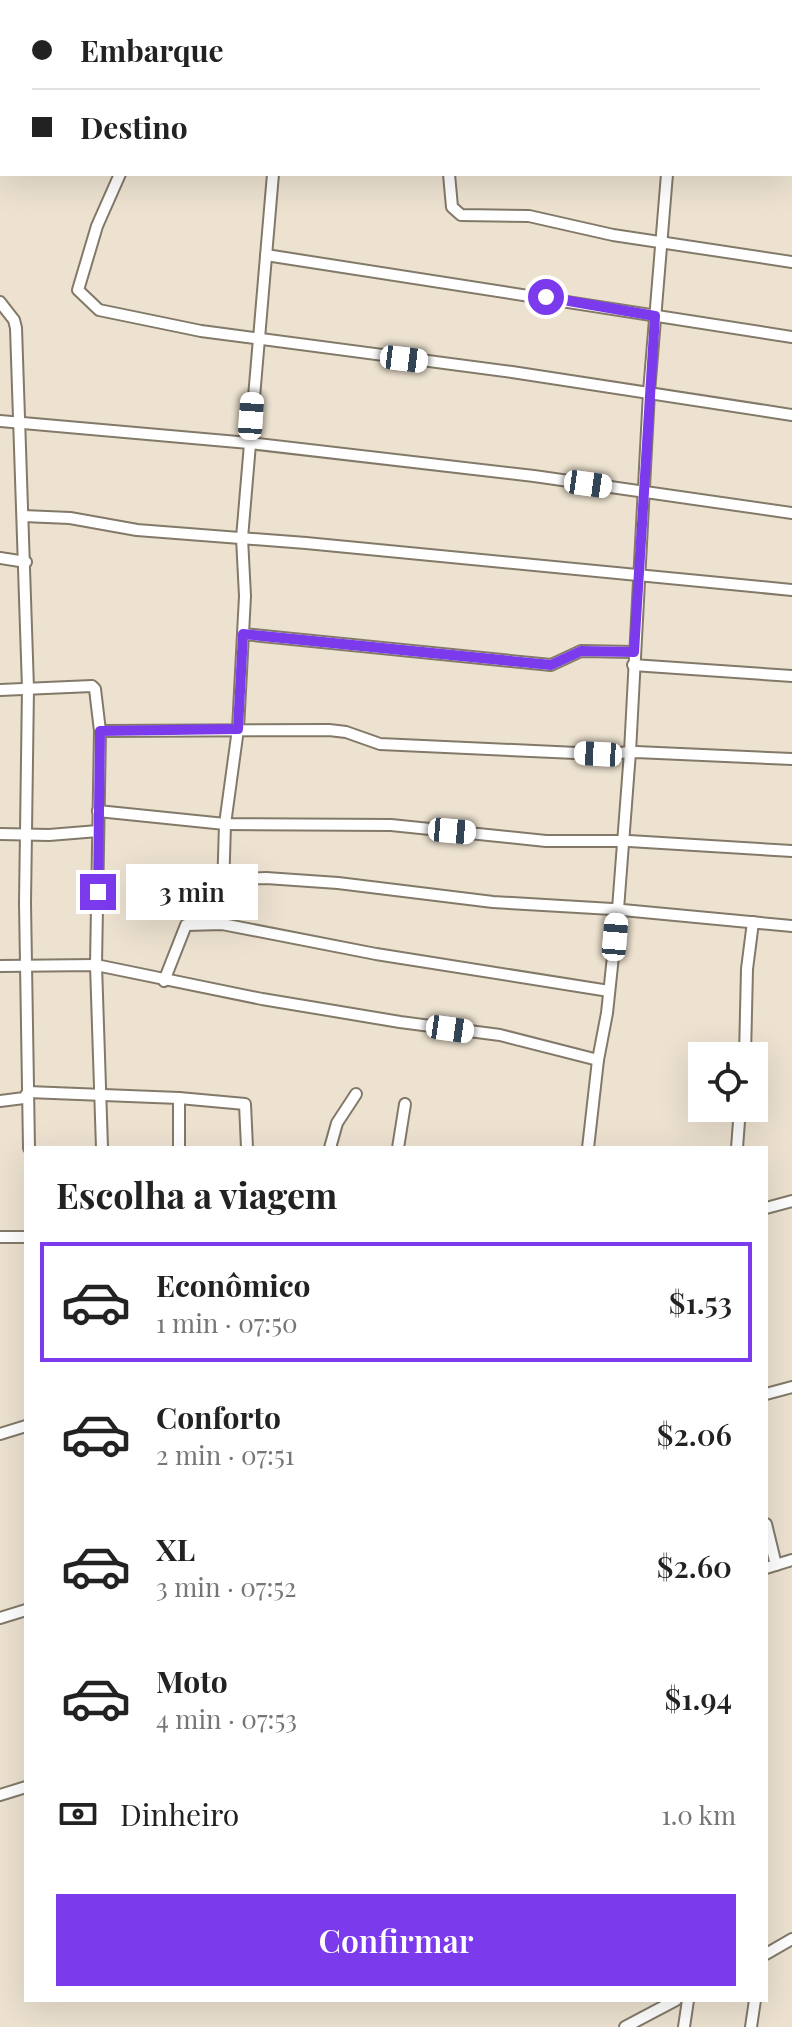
<!DOCTYPE html>
<html lang="pt">
<meta charset="utf-8">
<style>
body{margin:0;font-family:"Playfair Display",serif;background:#f2f2f2;color:#222;height:100vh;display:flex;flex-direction:column;font-size:30px;white-space:nowrap}
*{box-sizing:border-box;margin:0}
p{font-size:26px;color:#767676}
.icon{flex:none;width:44px;height:44px;fill:none;stroke:currentColor;stroke-width:2;stroke-linecap:round;stroke-linejoin:round}
.map{position:relative;flex:1;overflow:hidden}
.panel{position:absolute;left:24px;top:1146px;width:744px;height:856px;display:flex;flex-direction:column;background:#fff;border-radius:0px;box-shadow:0 8px 32px #0002}
.panel>*{flex:none}
.hud{position:absolute;left:0px;top:0px;width:792px;height:176px;box-shadow:0 8px 32px #0002;display:grid;align-content:center;height:176px;padding:0 32px;background:#fff}
.buttons{position:absolute;left:688px;top:1042px;display:grid;gap:16px}
.buttons a{display:grid;place-items:center;width:80px;height:80px;border-radius:0px;background:#fff;box-shadow:0 8px 32px #0002;font-size:40px}
.end{position:absolute;width:36px;height:36px;margin:-18px;border:10px solid #7c3aed;background:#fff;box-shadow:0 0 0 4px #fff}
.from{border-radius:50%}
.bubble{position:absolute;height:56px;border-radius:0px;background:#fff;box-shadow:0 8px 32px #0002;font-size:26px;font-weight:600;line-height:56px;text-align:center}
.car{position:absolute;width:24px;height:48px;margin:-24px -12px;border-radius:10px;box-shadow:0 0 6px 2px #0007;background:linear-gradient(#fff 24%,#345 0 40%,#fff 0 76%,#345 0 86%,#fff 0)}
.hud b{display:flex;align-items:center;gap:28px;height:76px;font-size:30px}
.hud b+b{border-top:2px solid #e0e0e0}
.hud i{width:20px;height:20px;background:#222}
ul{padding:0;list-style:none}
li{display:flex;align-items:center;gap:24px;height:120px;margin:0 16px 12px;padding:0 16px;border:4px solid transparent;border-radius:0px}
li div{flex:1}
li b{display:block;font-size:30px}
li em{font-style:normal;font-weight:600}
li.current{border-color:#7c3aed}
li>.icon{width:72px;height:72px;stroke-width:1.5}
h2{padding:0 32px;font-size:36px;line-height:96px}
.pay{display:flex;align-items:center;gap:20px;height:88px;padding:0 32px;font-size:30px}
.pay p{margin-inline-start:auto}
.action{display:flex;gap:16px;margin-top:auto;padding:16px 32px}
.action a{flex:1;height:92px;border-radius:0px;background:#7c3aed;color:#fff;font-size:32px;font-weight:600;line-height:92px;text-align:center}
.map>svg:first-child{display:block}
.lines{fill:none;stroke-linecap:round;stroke-linejoin:round}
.pedestrian-casing{stroke:#827968;stroke-width:11}
.minor-casing{stroke:#827968;stroke-width:14}
.primary-casing{stroke:#fff;stroke-width:20}
.pedestrian{stroke:#fff;stroke-width:7}
.minor{stroke:#fff;stroke-width:10}
.primary{stroke:#e2cba3;stroke-width:16}
.route{stroke:#7c3aed;stroke-width:10}
</style>
<div class="map">
<svg width="792" height="2027" viewBox="0 0 792 2027">
<rect width="100%" height="100%" fill="#ede2d0"/>
<g class="lines">
<defs>
<polyline id="pedestrian" points="30,2 31,0"/>
<g id="minor">
<polyline points="212,2 213,0"/>
<polyline points="347,2 347,0"/>
<polyline points="486,2 486,0"/>
<polyline points="120,174 97,226 78,290 99,310 201,331 512,372 792,415"/>
<polyline points="449,174 452,207 461,215 529,216 613,235 792,262"/>
<polyline points="266,255 792,337"/>
<polyline points="0,302 14,320 16,328 28,688 25,903 29,1148"/>
<polyline points="0,421 249,443 534,476 792,513"/>
<polyline points="23,516 70,518 137,530 306,543 792,590"/>
<polyline points="0,558 26,562"/>
<polyline points="243,634 551,665 581,651 634,652"/>
<polyline points="633,665 792,676"/>
<polyline points="0,690 92,686 95,689 100,731"/>
<polyline points="98,811 225,824 391,825 546,841 629,841 792,851"/>
<polyline points="0,834 49,835 98,831"/>
<polyline points="225,880 266,878 338,883 493,902 612,909 792,926"/>
<polyline points="222,924 225,824 238,729 245,596 242,538 273,174"/>
<polyline points="0,966 96,965 262,999 400,1022 500,1035 598,1060"/>
<polyline points="164,981 186,925 222,924 376,954 609,991"/>
<polyline points="745,1056 747,969 753,922"/>
<polyline points="0,1101 24,1098 28,1092 179,1098 245,1104 247,1148"/>
<polyline points="102,1148 96,965 100,731 329,730 346,732 380,744 598,754 636,752 792,759"/>
<polyline points="179,1148 179,1098"/>
<polyline points="330,1148 337,1123 356,1094"/>
<polyline points="398,1148 405,1104"/>
<polyline points="588,1148 598,1060 607,1013 618,909 630,752 649,392 667,174"/>
<polyline points="737,1148 740,1108"/>
<polyline points="766,1208 792,1201"/>
<polyline points="0,1237 26,1237"/>
<polyline points="766,1394 792,1387"/>
<polyline points="0,1434 26,1426"/>
<polyline points="766,1524 776,1565"/>
<polyline points="766,1568 792,1560"/>
<polyline points="0,1618 26,1610"/>
<polyline points="0,1795 26,1787"/>
<polyline points="766,1954 792,1939"/>
<polyline points="625,2027 676,2000"/>
<polyline points="684,2027 688,2000"/>
<polyline points="751,2027 755,2000"/>
</g>
<g id="primary">
<polyline points="0,128 2,128"/>
<polyline points="790,128 792,128"/>
</g>
</defs>
<use href="#pedestrian" class="pedestrian-casing"/>
<use href="#minor" class="minor-casing"/>
<use href="#primary" class="primary-casing"/>
<use href="#pedestrian" class="pedestrian"/>
<use href="#minor" class="minor"/>
<use href="#primary" class="primary"/>
</g>
<g class="lines">
<polyline class="route" points="98,892 100,731 238,729 243,634 551,665 581,651 634,652 655,316 546,297"/>
</g>
</svg>
<div class="buttons">
<a><svg class="icon" aria-label="locate" viewBox="0 0 24 24"><circle cx="12" cy="12" r="6"/><path d="M12 2v4M12 18v4M2 12h4M18 12h4"/></svg></a>
</div>
<i class="end from" style="left:546px;top:297px"></i>
<i class="end" style="left:98px;top:892px"></i>
<div class="bubble" style="left:126px;top:864px;width:132px">3 min</div>
<i class="car" style="left:404px;top:359px;rotate:97deg"></i>
<i class="car" style="left:251px;top:416px;rotate:4deg"></i>
<i class="car" style="left:588px;top:484px;rotate:98deg"></i>
<i class="car" style="left:598px;top:754px;rotate:273deg"></i>
<i class="car" style="left:452px;top:831px;rotate:95deg"></i>
<i class="car" style="left:615px;top:937px;rotate:5deg"></i>
<i class="car" style="left:450px;top:1029px;rotate:98deg"></i>
<div class="hud">
<b><i class="from"></i>Embarque</b>
<b><i></i>Destino</b>
</div>
<section class="panel">
<h2>Escolha a viagem</h2>
<ul>
<li class="current"><svg class="icon" aria-label="car" viewBox="0 0 24 24"><path d="M5 17H2v-5l4-1 3-4h7l3 4 3 1v5h-3M9 17h6M6 11h13"/><circle cx="7" cy="17" r="2"/><circle cx="17" cy="17" r="2"/></svg><div><b>Econômico</b><p>1 min · 07:50</p></div><em>$1.53</em></li>
<li><svg class="icon" aria-label="car" viewBox="0 0 24 24"><path d="M5 17H2v-5l4-1 3-4h7l3 4 3 1v5h-3M9 17h6M6 11h13"/><circle cx="7" cy="17" r="2"/><circle cx="17" cy="17" r="2"/></svg><div><b>Conforto</b><p>2 min · 07:51</p></div><em>$2.06</em></li>
<li><svg class="icon" aria-label="car" viewBox="0 0 24 24"><path d="M5 17H2v-5l4-1 3-4h7l3 4 3 1v5h-3M9 17h6M6 11h13"/><circle cx="7" cy="17" r="2"/><circle cx="17" cy="17" r="2"/></svg><div><b>XL</b><p>3 min · 07:52</p></div><em>$2.60</em></li>
<li><svg class="icon" aria-label="car" viewBox="0 0 24 24"><path d="M5 17H2v-5l4-1 3-4h7l3 4 3 1v5h-3M9 17h6M6 11h13"/><circle cx="7" cy="17" r="2"/><circle cx="17" cy="17" r="2"/></svg><div><b>Moto</b><p>4 min · 07:53</p></div><em>$1.94</em></li>
</ul>
<div class="pay"><svg class="icon" aria-label="cash" viewBox="0 0 24 24"><path d="M3 7h18v10H3z"/><circle cx="12" cy="12" r="2"/></svg>Dinheiro<p>1.0 km</p></div>
<div class="action"><a>Confirmar</a></div>
</section>
</div>
